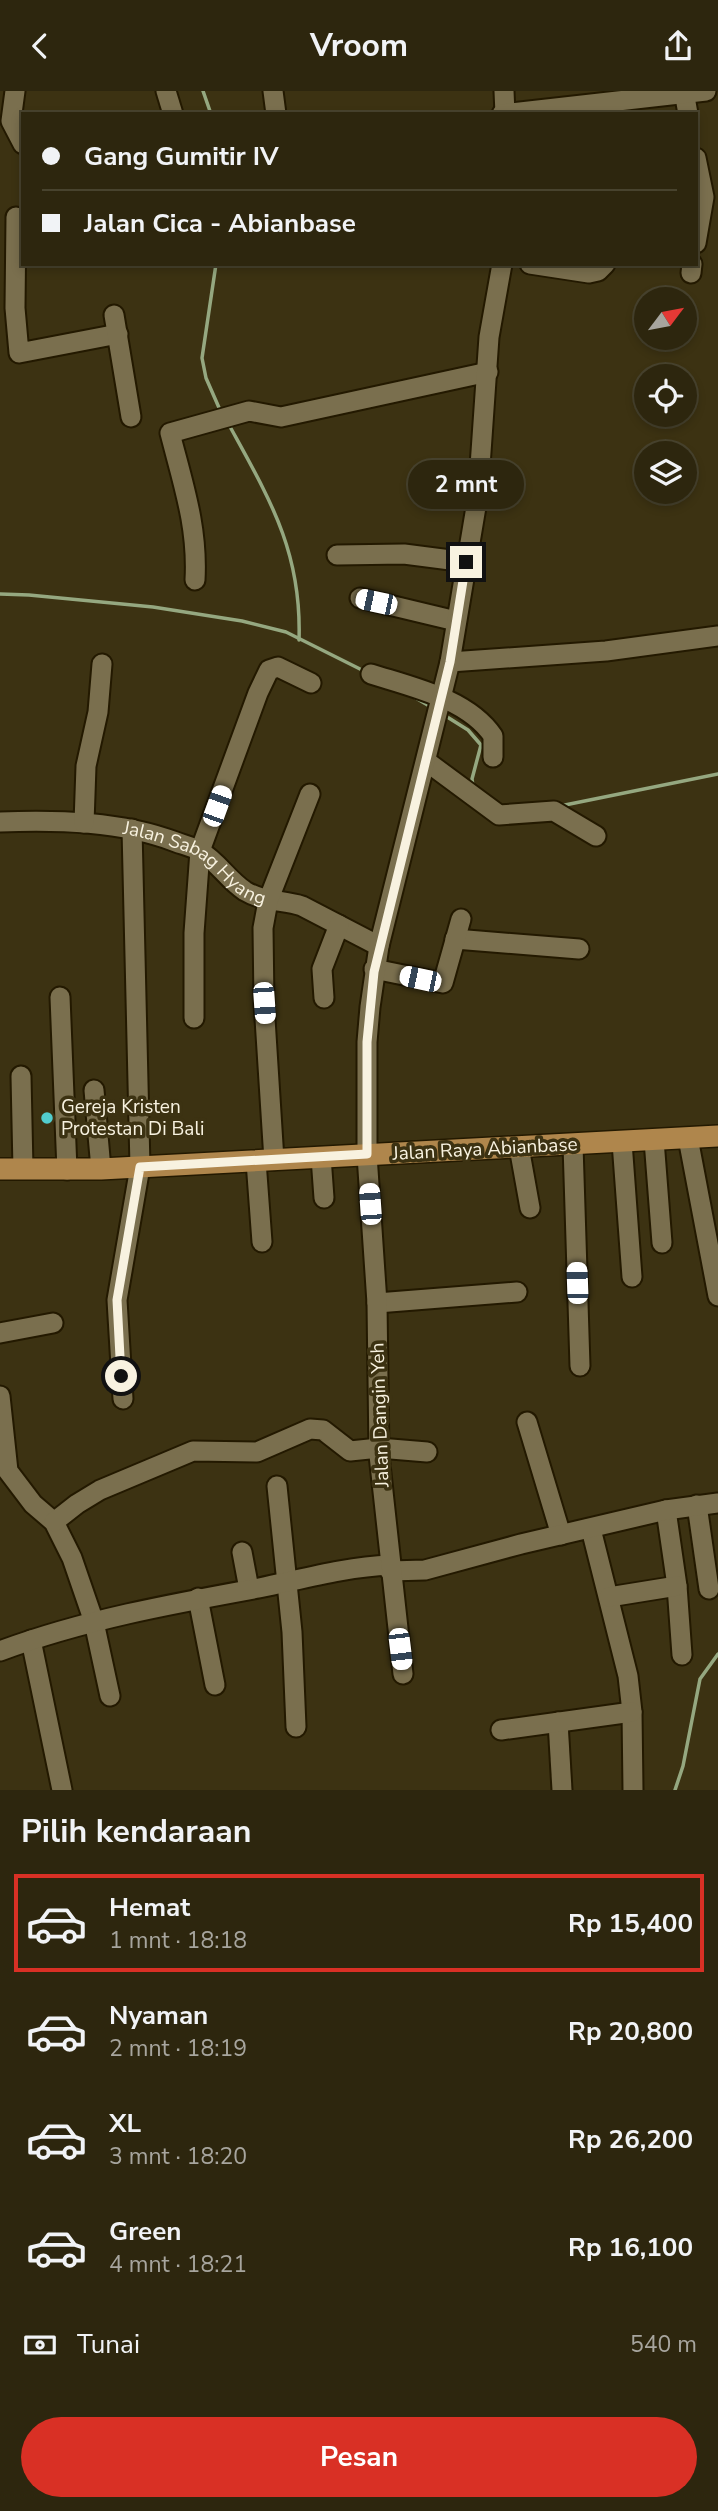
<!DOCTYPE html>
<html lang="id">
<meta charset="utf-8">
<style>
body{margin:0;font-family:"Nunito Sans",sans-serif;background:#39321c;color:#f1f3f6;height:100vh;display:flex;flex-direction:column;font-size:26px;white-space:nowrap}
*{box-sizing:border-box;margin:0}
p{font-size:23px;color:#a7a59e}
.icon{flex:none;width:38px;height:38px;fill:none;stroke:currentColor;stroke-width:2;stroke-linecap:round;stroke-linejoin:round}
.map{position:relative;height:1699px;overflow:hidden}
.drawer{display:flex;flex-direction:column;background:#2d260e;flex:1}
.drawer>*{flex:none}
.guide{position:absolute;left:21px;top:21px;width:677px;height:154px;border-radius:0px;box-shadow:0 4px 10px #0003,0 0 0 2px #48432e;display:grid;align-content:center;height:154px;padding:0 21px;background:#2d260e}
.needle{width:46px;rotate:58deg}
.controls{position:absolute;left:634px;top:196px;display:grid;gap:14px}
.controls a{display:grid;place-items:center;width:63px;height:63px;border-radius:50%;background:#2d260e;box-shadow:0 4px 10px #0003,0 0 0 2px #48432e;font-size:35px}
.end{position:absolute;width:32px;height:32px;margin:-16px;border:9px solid #f8f2e0;background:#111;box-shadow:0 0 0 4px #111}
.from{border-radius:50%}
.bubble{position:absolute;height:49px;border-radius:24px;background:#2d260e;box-shadow:0 4px 10px #0003,0 0 0 2px #48432e;font-size:23px;font-weight:700;line-height:49px;text-align:center}
.car{position:absolute;width:21px;height:42px;margin:-21px -10px;border-radius:9px;box-shadow:0 0 5px 2px #0007;background:linear-gradient(#fff 24%,#345 0 40%,#fff 0 76%,#345 0 86%,#fff 0)}
.guide b{display:flex;align-items:center;gap:24px;height:66px;font-size:26px}
.guide b+b{border-top:2px solid #48432e}
.guide i{width:18px;height:18px;background:#f1f3f6}
ul{padding:0;list-style:none}
li{display:flex;align-items:center;gap:21px;height:98px;margin:0 14px 10px;padding:0 7px;border:4px solid transparent;border-radius:0px}
li div{flex:1}
li b{display:block;font-size:26px}
li em{font-style:normal;font-weight:700}
li.on{border-color:#d93025}
li>.icon{width:63px;height:63px;stroke-width:1.5}
h2{padding:0 21px;font-size:32px;line-height:84px}
.pay{display:flex;align-items:center;gap:18px;height:77px;padding:0 21px;font-size:26px}
.pay p{margin-inline-start:auto}
.button{display:flex;gap:14px;margin-top:auto;padding:14px 21px}
.button a{flex:1;height:80px;border-radius:42px;background:#d93025;color:#fff;font-size:28px;font-weight:700;line-height:80px;text-align:center}
header{display:flex;justify-content:space-between;align-items:center;height:91px;padding:0 21px;background:#2d260e;font-size:32px;font-weight:700}
.map>svg:first-child{display:block}
.lines{fill:none;stroke-linecap:round;stroke-linejoin:round}
.stream{stroke:#95a880;stroke-width:3.5}
.minor-casing{stroke:#231900;stroke-width:23}
.major-casing{stroke:#231900;stroke-width:24}
.minor{stroke:#7a6f4e;stroke-width:19}
.major{stroke:#af864c;stroke-width:21}
.route{stroke:#f8f2e0;stroke-width:9}
.poi-dot{fill:#52cdce;stroke:#3c3212;stroke-width:2.5}
.labels{text-anchor:middle;dominant-baseline:central;stroke-width:7;stroke-linejoin:round;paint-order:stroke}
.street-label{font-size:19px;fill:#f8f2e0;stroke:#3c3212}
.poi-label{font-size:19px;fill:#f8f2e0;stroke:#3c3212;text-anchor:start}
</style>
<header><svg class="icon" aria-label="back" viewBox="0 0 24 24"><path d="M15 5l-7 7 7 7"/></svg>Vroom<svg class="icon" aria-label="share" viewBox="0 0 24 24"><path d="M12 15V3M7 8l5-5 5 5M5 13v7h14v-7"/></svg></header>
<div class="map">
<svg width="718" height="1699" viewBox="0 0 718 1699">
<rect width="100%" height="100%" fill="#3c3212"/>
<g class="lines">
<g class="stream">
<polyline points="203,0 211,23"/>
<polyline points="216,173 202,267 206,287 220,319"/>
<path d="M228 332C269 407 302 460 299 549"/>
<polyline points="0,503 29,504 153,516 242,530 286,541 364,580"/>
<polyline points="414,606 431,616"/>
<polyline points="444,624 468,639 481,654 472,688 473,695"/>
<polyline points="560,715 718,683"/>
<polyline points="675,1699 683,1675 700,1588 718,1563"/>
</g>
<defs>
<g id="minor">
<polyline points="15,0 11,30 23,53"/>
<polyline points="166,0 173,23"/>
<polyline points="273,0 276,23"/>
<polyline points="504,0 505,23"/>
<polyline points="684,0 688,23"/>
<polyline points="502,23 706,0"/>
<polyline points="696,67 704,106 696,152"/>
<polyline points="16,126 15,217 19,262 118,243"/>
<polyline points="530,173 589,182 598,180 605,173"/>
<polyline points="691,182 692,173"/>
<polyline points="114,224 131,326"/>
<polyline points="337,464 404,463 466,471"/>
<path d="M195 489C198 436 183 393 170 342L249 320 281 326 488 281"/>
<polyline points="360,507 456,530"/>
<polyline points="450,571 606,560 718,545"/>
<path d="M371 583C412 596 468 608 493 645V666"/>
<polyline points="426,670 499,724 554,720 596,745"/>
<path id="s1" d="M0 731C58 729 121 730 176 751 184 754 194 756 201 761 218 771 228 789 245 800 263 811 283 809 302 815L379 855"/>
<polyline points="84,732 86,675 98,621 102,573"/>
<polyline points="455,848 579,858"/>
<polyline points="374,878 443,892 461,828"/>
<polyline points="60,906 67,1079"/>
<polyline points="324,907 322,878 339,834"/>
<polyline points="194,927 194,842 200,760 258,602 269,579 278,576 311,592"/>
<polyline points="21,985 23,1078"/>
<polyline points="94,999 101,1078"/>
<polyline points="688,1047 718,1205"/>
<polyline points="654,1049 662,1152"/>
<polyline points="622,1051 632,1186"/>
<polyline points="573,1054 580,1275"/>
<polyline points="519,1056 530,1117"/>
<polyline points="321,1066 324,1107"/>
<polyline points="274,1069 264,912 263,837 268,810 310,703"/>
<polyline points="256,1070 262,1151"/>
<polyline points="377,1212 517,1201"/>
<polyline points="0,1242 53,1232"/>
<polyline points="0,1305 8,1380 33,1413 54,1431 72,1467 94,1531 110,1605"/>
<polyline points="123,1308 117,1209 140,1076 132,738"/>
<polyline points="527,1331 561,1444"/>
<polyline points="277,1395 292,1541 296,1636"/>
<polyline points="697,1414 709,1498"/>
<polyline points="666,1419 677,1495 682,1564"/>
<polyline points="54,1431 77,1413 100,1399 193,1360 257,1361 310,1338 323,1339 350,1360 379,1357 427,1361"/>
<polyline points="591,1438 628,1585 632,1621 633,1699"/>
<polyline points="242,1461 249,1498"/>
<polyline points="390,1480 425,1479 521,1453 666,1419 718,1412"/>
<polyline points="609,1506 677,1495"/>
<polyline points="198,1507 215,1594"/>
<polyline points="31,1549 62,1699"/>
<path d="M0 1560C83 1529 171 1513 259 1497 303 1488 345 1476 390 1474"/>
<polyline points="403,1583 379,1364 377,1212 367,1064 367,951 370,916 379,855 450,571 478,404 489,246 502,173"/>
<polyline points="558,1631 562,1699"/>
<polyline points="501,1639 632,1621"/>
</g>
<polyline id="major" points="0,1078 101,1078 718,1045"/>
</defs>
<use href="#minor" class="minor-casing"/>
<use href="#major" class="major-casing"/>
<use href="#minor" class="minor"/>
<use href="#major" class="major"/>
</g>
<g class="lines">
<polyline class="route" points="121,1285 117,1209 140,1076 367,1063 367,951 374,881 450,571 466,471"/>
</g>
<circle class="poi-dot" cx="47" cy="1027" r="7"/>
<g class="labels">
<g class="street-label">
<text stroke="none"><textPath href="#s1" startOffset="205">Jalan Sabag Hyang</textPath></text>
<text transform="translate(485 1058) rotate(-3)">Jalan Raya Abianbase</text>
<text transform="translate(380 1324) rotate(-92)">Jalan Dangin Yeh</text>
</g>
<g class="poi-label">
<text x="61" y="1016">Gereja Kristen<tspan x="61" dy="22">Protestan Di Bali</tspan></text>
</g>
</g>
</svg>
<div class="controls">
<a><svg class="needle" viewBox="-14 -14 28 28"><path d="M0-13l5 13h-10z" fill="#e53935"/><path d="M0 13l5-13h-10z" fill="#a7a59e"/></svg></a>
<a><svg class="icon" aria-label="locate" viewBox="0 0 24 24"><circle cx="12" cy="12" r="6"/><path d="M12 2v4M12 18v4M2 12h4M18 12h4"/></svg></a>
<a><svg class="icon" aria-label="layers" viewBox="0 0 24 24"><path d="M12 4l9 5-9 5-9-5zM3 14l9 5 9-5"/></svg></a>
</div>
<i class="end from" style="left:121px;top:1285px"></i>
<i class="end" style="left:466px;top:471px"></i>
<div class="bubble" style="left:408px;top:369px;width:116px">2 mnt</div>
<i class="car" style="left:376px;top:511px;rotate:282deg"></i>
<i class="car" style="left:217px;top:715px;rotate:20deg"></i>
<i class="car" style="left:420px;top:888px;rotate:282deg"></i>
<i class="car" style="left:264px;top:912px;rotate:176deg"></i>
<i class="car" style="left:370px;top:1113px;rotate:356deg"></i>
<i class="car" style="left:577px;top:1192px;rotate:358deg"></i>
<i class="car" style="left:400px;top:1558px;rotate:173deg"></i>
<div class="guide">
<b><i class="from"></i>Gang Gumitir IV</b>
<b><i></i>Jalan Cica - Abianbase</b>
</div>
</div>
<section class="drawer">
<h2>Pilih kendaraan</h2>
<ul>
<li class="on"><svg class="icon" aria-label="car" viewBox="0 0 24 24"><path d="M5 17H2v-5l4-1 3-4h7l3 4 3 1v5h-3M9 17h6M6 11h13"/><circle cx="7" cy="17" r="2"/><circle cx="17" cy="17" r="2"/></svg><div><b>Hemat</b><p>1 mnt · 18:18</p></div><em>Rp 15,400</em></li>
<li><svg class="icon" aria-label="car" viewBox="0 0 24 24"><path d="M5 17H2v-5l4-1 3-4h7l3 4 3 1v5h-3M9 17h6M6 11h13"/><circle cx="7" cy="17" r="2"/><circle cx="17" cy="17" r="2"/></svg><div><b>Nyaman</b><p>2 mnt · 18:19</p></div><em>Rp 20,800</em></li>
<li><svg class="icon" aria-label="car" viewBox="0 0 24 24"><path d="M5 17H2v-5l4-1 3-4h7l3 4 3 1v5h-3M9 17h6M6 11h13"/><circle cx="7" cy="17" r="2"/><circle cx="17" cy="17" r="2"/></svg><div><b>XL</b><p>3 mnt · 18:20</p></div><em>Rp 26,200</em></li>
<li><svg class="icon" aria-label="car" viewBox="0 0 24 24"><path d="M5 17H2v-5l4-1 3-4h7l3 4 3 1v5h-3M9 17h6M6 11h13"/><circle cx="7" cy="17" r="2"/><circle cx="17" cy="17" r="2"/></svg><div><b>Green</b><p>4 mnt · 18:21</p></div><em>Rp 16,100</em></li>
</ul>
<div class="pay"><svg class="icon" aria-label="cash" viewBox="0 0 24 24"><path d="M3 7h18v10H3z"/><circle cx="12" cy="12" r="2"/></svg>Tunai<p>540 m</p></div>
<div class="button"><a>Pesan</a></div>
</section>
